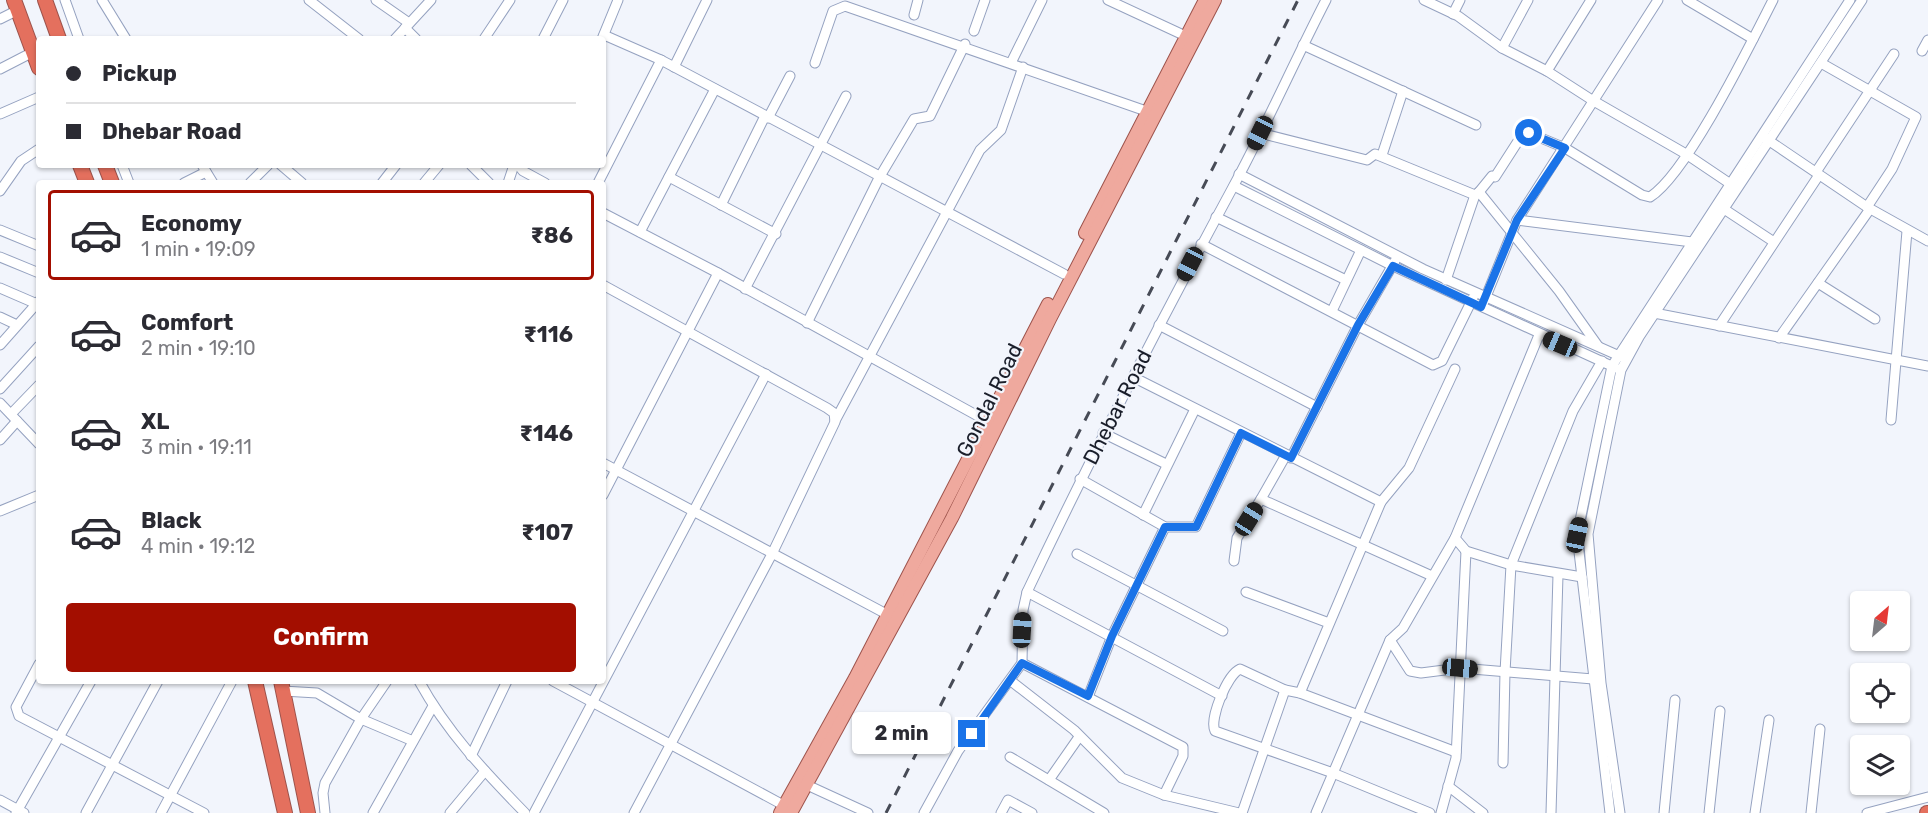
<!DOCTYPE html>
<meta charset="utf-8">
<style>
body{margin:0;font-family:Rubik,sans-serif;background:#f7f7f7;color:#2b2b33;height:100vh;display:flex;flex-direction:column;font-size:22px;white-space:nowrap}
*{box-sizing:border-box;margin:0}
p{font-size:20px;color:#7c7c81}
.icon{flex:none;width:33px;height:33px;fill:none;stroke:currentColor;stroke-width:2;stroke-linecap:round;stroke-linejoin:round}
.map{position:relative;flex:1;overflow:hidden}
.drawer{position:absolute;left:36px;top:180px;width:570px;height:504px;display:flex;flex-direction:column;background:#fff;border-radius:6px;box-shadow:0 2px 4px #0004}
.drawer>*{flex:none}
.top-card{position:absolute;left:36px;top:36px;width:570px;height:132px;border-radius:6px;box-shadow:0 2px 4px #0004;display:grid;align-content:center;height:132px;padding:0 30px;background:#fff}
.needle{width:39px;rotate:28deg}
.fabs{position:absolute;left:1850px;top:591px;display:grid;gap:12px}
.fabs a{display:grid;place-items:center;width:60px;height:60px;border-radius:6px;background:#fff;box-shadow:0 2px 4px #0004;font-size:30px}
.end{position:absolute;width:27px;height:27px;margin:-14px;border:8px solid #1a73e8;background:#fff;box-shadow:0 0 0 3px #fff}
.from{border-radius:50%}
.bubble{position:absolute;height:42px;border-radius:6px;background:#fff;box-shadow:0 2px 4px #0004;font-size:20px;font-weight:700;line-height:42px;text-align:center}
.car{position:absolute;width:18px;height:36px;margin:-18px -9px;border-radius:8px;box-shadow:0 0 4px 2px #0007;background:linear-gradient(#222 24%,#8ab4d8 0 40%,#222 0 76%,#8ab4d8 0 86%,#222 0)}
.top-card b{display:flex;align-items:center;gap:21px;height:57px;font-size:22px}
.top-card b+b{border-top:2px solid #e1e1e2}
.top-card i{width:15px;height:15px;background:#2b2b33}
ul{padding:10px 0 0;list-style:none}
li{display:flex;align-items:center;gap:18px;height:90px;margin:0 12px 9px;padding:0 18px;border:3px solid transparent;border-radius:6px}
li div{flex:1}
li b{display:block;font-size:22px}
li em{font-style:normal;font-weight:700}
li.on{border-color:#a30e00}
li>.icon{width:54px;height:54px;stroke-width:1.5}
.action{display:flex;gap:12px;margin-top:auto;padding:12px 30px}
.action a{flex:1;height:69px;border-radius:6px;background:#a30e00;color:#fff;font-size:24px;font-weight:700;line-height:69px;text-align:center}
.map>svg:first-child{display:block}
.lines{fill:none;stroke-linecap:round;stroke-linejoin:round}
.minor-casing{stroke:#95a2c0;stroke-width:11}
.major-casing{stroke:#9d534c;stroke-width:14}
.highway-casing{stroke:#9d534c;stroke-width:16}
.minor{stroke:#fff;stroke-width:9}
.major{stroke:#efa99e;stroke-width:12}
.highway{stroke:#e4705e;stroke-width:14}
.rail{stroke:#474b56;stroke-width:3;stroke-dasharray:10 10;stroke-linecap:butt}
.route{stroke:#1a73e8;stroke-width:8}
.labels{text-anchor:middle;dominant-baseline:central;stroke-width:4.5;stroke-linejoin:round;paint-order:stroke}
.street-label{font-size:21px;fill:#1a1e2a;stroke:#f2f5fc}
</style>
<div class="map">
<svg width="1928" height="813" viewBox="0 0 1928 813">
<rect width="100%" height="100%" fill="#f2f5fc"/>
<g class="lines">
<defs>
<g id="minor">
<polyline points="65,0 79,39"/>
<polyline points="102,0 126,39"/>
<polyline points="309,0 359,39"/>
<polyline points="376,0 409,23"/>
<polyline points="1108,0 1192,39"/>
<polyline points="1424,0 1458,16 1502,48 1547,71 1592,100 1686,154 1735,187"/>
<polyline points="1687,0 1753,39"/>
<polyline points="1453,14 1460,0"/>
<polyline points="914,15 918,0"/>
<polyline points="0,19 18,10"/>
<polyline points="405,28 416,39"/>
<polyline points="974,31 985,0"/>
<polyline points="604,35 661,60 1064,274"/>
<polyline points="395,39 431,0"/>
<polyline points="484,39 510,0"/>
<polyline points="543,39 563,0"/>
<polyline points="602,39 618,0"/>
<polyline points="1303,45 1476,125"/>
<polyline points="1502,48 1528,0"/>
<polyline points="1922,51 1928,40"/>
<polyline points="815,63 833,11 845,6 1146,111"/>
<polyline points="1011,63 1042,0"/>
<polyline points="1821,63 1916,117 1892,169 1867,207"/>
<polyline points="674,67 707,0"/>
<polyline points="0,69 33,52"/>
<polyline points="1547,71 1591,0"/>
<polyline points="0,114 39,97"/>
<polyline points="768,118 790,76"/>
<polyline points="1260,133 1367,160 1375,154 1475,195"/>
<polyline points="1765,138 1867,207 1928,241"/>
<polyline points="1383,152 1403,91"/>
<polyline points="122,165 129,183"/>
<polyline points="202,165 213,183"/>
<polyline points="281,165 302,183"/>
<polyline points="471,165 489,183"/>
<polyline points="518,165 523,171 545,183"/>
<polyline points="1816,172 1894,54"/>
<polyline points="1239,174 1423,269 1624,358"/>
<polyline points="669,177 776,234"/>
<path d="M1495 177 1522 135 1529 133 1565 148 1642 195 1650 197C1687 174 1751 43 1773 0"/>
<polyline points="184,183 206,172"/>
<polyline points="250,183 268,165"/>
<polyline points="382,183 396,165"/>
<polyline points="424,183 439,165"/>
<polyline points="508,183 514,165"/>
<polyline points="598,183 661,60"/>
<polyline points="1234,186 1393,266 1616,368"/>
<polyline points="0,191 21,161 39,149"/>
<polyline points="1479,192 1492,176"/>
<polyline points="721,205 765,116"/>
<polyline points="1724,209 1774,242"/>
<polyline points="603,213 718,273 987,421"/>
<polyline points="1216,217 1346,280"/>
<polyline points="1517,220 1692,242"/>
<polyline points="0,230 39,246"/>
<polyline points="640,232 715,89"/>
<polyline points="1201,244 1433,365 1442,361 1473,298"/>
<polyline points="0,257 39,273"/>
<polyline points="1446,280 1475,195 1479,192 1559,291 1598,346"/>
<polyline points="1818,283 1875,319"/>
<polyline points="603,285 827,408 834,413 835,422 772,554 634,813"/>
<polyline points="0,288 37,304"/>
<polyline points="745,289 846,96"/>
<polyline points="1483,304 1517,220 1658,0"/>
<polyline points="1332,311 1361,250"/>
<polyline points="1649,312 1928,366"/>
<polyline points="0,317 17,325"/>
<polyline points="807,323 879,178 914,119 930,116 965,44"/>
<polyline points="1159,325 1317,407"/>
<polyline points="1719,326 1819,175"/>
<polyline points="1779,338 1870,209"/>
<polyline points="0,345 39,301"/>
<polyline points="1133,377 1381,502"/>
<polyline points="0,389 39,346"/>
<polyline points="0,403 39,444"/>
<polyline points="11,414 39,385"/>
<polyline points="1891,420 1907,231"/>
<polyline points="835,421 980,150 1001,130 1023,67"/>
<polyline points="1103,433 1166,464"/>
<polyline points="0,440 17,421"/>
<polyline points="1286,455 1261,499 1432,576"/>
<polyline points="1291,458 1358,325 1395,261"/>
<polyline points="603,463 892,617"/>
<polyline points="1080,479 1165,527 1196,527 1241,433"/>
<polyline points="603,495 718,273"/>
<polyline points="0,511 39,495"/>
<polyline points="1143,515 1195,409"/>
<polyline points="1455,538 1466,551 1511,565 1582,577"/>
<polyline points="1077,554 1223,631"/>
<polyline points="1234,561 1237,538 1261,499"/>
<polyline points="1027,592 1222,696"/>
<polyline points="1246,592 1329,623"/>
<polyline points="1390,640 1410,671 1421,673 1460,668 1593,679"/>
<polyline points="1022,663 1183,747 1183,756 1164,795"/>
<polyline points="39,664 16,707 19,716 204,813"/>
<path d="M419 681C447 732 485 772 525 813"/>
<polyline points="553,681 785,806"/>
<polyline points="1011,681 1074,730 1122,778 1164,795 1239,813"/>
<polyline points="283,691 317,693 361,719 413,741"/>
<polyline points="1300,693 1381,502 1409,468 1455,369"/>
<polyline points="1088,697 1112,636 1165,527"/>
<polyline points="471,756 507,681"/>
<polyline points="1010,757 1104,813"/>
<polyline points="1503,763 1505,672 1511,565 1573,411 1602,361"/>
<polyline points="1049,780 1079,737"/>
<polyline points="807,785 868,813"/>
<polyline points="1448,786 1483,813"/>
<polyline points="0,800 24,813"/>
<polyline points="16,813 91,681"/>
<polyline points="86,813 158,681"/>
<polyline points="161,813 232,681"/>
<polyline points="325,813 323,793 325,783 361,719 387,681"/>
<polyline points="373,813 433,706"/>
<polyline points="450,813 485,771"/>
<polyline points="534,813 766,374"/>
<path d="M924 813 958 751 1022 663 1023 610 1027 592C1092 455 1161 320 1233 187 1266 126 1294 62 1326 0"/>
<polyline points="1001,813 1008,800 1032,813"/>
<polyline points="1242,813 1285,690"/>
<polyline points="1316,813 1390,640 1403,628 1455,538 1539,335"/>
<path d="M1430 813 1333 773 1215 731C1209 719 1227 675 1240 669L1285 690 1300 693 1456 752"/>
<polyline points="1441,813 1456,758 1466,551"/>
<polyline points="1551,813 1558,575"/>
<polyline points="1610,813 1577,535 1612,366 1850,0"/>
<polyline points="1620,813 1601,683 1588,534 1621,370 1639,337 1862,0"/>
<polyline points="1664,813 1675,700"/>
<polyline points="1709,813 1720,711"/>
<polyline points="1755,813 1769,720"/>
<polyline points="1811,813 1820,729"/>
<polyline points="1867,813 1928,797"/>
</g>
<g id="major">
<polyline points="1085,233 1205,0"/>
<polyline points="780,813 855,678 1048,304"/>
<polyline points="791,813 952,518 1050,319 1215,0"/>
</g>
<g id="highway">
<polyline points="14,0 39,68"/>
<polyline points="45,0 59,39"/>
<polyline points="80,165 87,183"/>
<polyline points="105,165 112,183"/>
<polyline points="255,681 285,813"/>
<polyline points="281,681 308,813"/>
<polyline points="1927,813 1928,813"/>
</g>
</defs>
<use href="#minor" class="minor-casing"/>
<use href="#major" class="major-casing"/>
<use href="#highway" class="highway-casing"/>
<use href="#minor" class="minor"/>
<use href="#major" class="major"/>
<use href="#highway" class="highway"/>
<polyline class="rail" points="886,813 1298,0"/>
</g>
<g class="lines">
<polyline class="route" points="972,734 1022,663 1088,696 1112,636 1165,527 1196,527 1241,433 1291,458 1358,325 1393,266 1481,307 1517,220 1565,148 1529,133"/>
</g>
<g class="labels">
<g class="street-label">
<text transform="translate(989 400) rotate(-64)">Gondal Road</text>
<text transform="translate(1117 407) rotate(-63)">Dhebar Road</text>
</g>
</g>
</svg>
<div class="fabs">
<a><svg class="needle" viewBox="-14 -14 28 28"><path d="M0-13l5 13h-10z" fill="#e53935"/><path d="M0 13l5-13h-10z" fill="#7c7c81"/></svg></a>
<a><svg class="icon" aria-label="locate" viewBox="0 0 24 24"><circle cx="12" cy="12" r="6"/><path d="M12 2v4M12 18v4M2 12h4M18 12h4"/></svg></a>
<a><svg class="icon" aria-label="layers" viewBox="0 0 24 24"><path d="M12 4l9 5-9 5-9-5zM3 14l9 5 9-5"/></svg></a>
</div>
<i class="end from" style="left:1529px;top:133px"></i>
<i class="end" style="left:972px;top:734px"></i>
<div class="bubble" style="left:852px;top:712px;width:99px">2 min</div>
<i class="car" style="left:1260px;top:133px;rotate:206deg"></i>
<i class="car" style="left:1190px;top:264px;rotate:207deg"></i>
<i class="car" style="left:1560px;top:344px;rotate:293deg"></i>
<i class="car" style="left:1249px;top:519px;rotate:32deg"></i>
<i class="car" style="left:1577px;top:535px;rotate:12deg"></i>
<i class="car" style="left:1022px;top:630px;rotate:3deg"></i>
<i class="car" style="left:1460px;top:668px;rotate:95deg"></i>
<div class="top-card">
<b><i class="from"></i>Pickup</b>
<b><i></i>Dhebar Road</b>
</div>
<section class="drawer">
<ul>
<li class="on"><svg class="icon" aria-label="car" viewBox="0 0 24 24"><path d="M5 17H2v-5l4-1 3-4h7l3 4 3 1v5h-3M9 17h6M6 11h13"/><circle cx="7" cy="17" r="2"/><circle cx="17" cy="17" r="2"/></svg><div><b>Economy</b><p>1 min · 19:09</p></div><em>₹86</em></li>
<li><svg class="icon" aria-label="car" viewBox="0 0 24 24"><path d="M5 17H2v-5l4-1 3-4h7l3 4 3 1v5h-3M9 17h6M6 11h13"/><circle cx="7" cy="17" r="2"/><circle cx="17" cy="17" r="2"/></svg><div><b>Comfort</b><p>2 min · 19:10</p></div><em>₹116</em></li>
<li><svg class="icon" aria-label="car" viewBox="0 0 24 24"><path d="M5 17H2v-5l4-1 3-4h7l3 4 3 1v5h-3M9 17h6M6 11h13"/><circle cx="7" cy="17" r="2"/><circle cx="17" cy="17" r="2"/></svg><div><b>XL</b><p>3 min · 19:11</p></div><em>₹146</em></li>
<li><svg class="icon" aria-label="car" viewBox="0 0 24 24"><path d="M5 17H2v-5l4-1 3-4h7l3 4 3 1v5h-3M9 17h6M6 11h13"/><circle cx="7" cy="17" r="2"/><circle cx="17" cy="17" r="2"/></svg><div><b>Black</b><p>4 min · 19:12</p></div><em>₹107</em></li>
</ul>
<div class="action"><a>Confirm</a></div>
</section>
</div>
